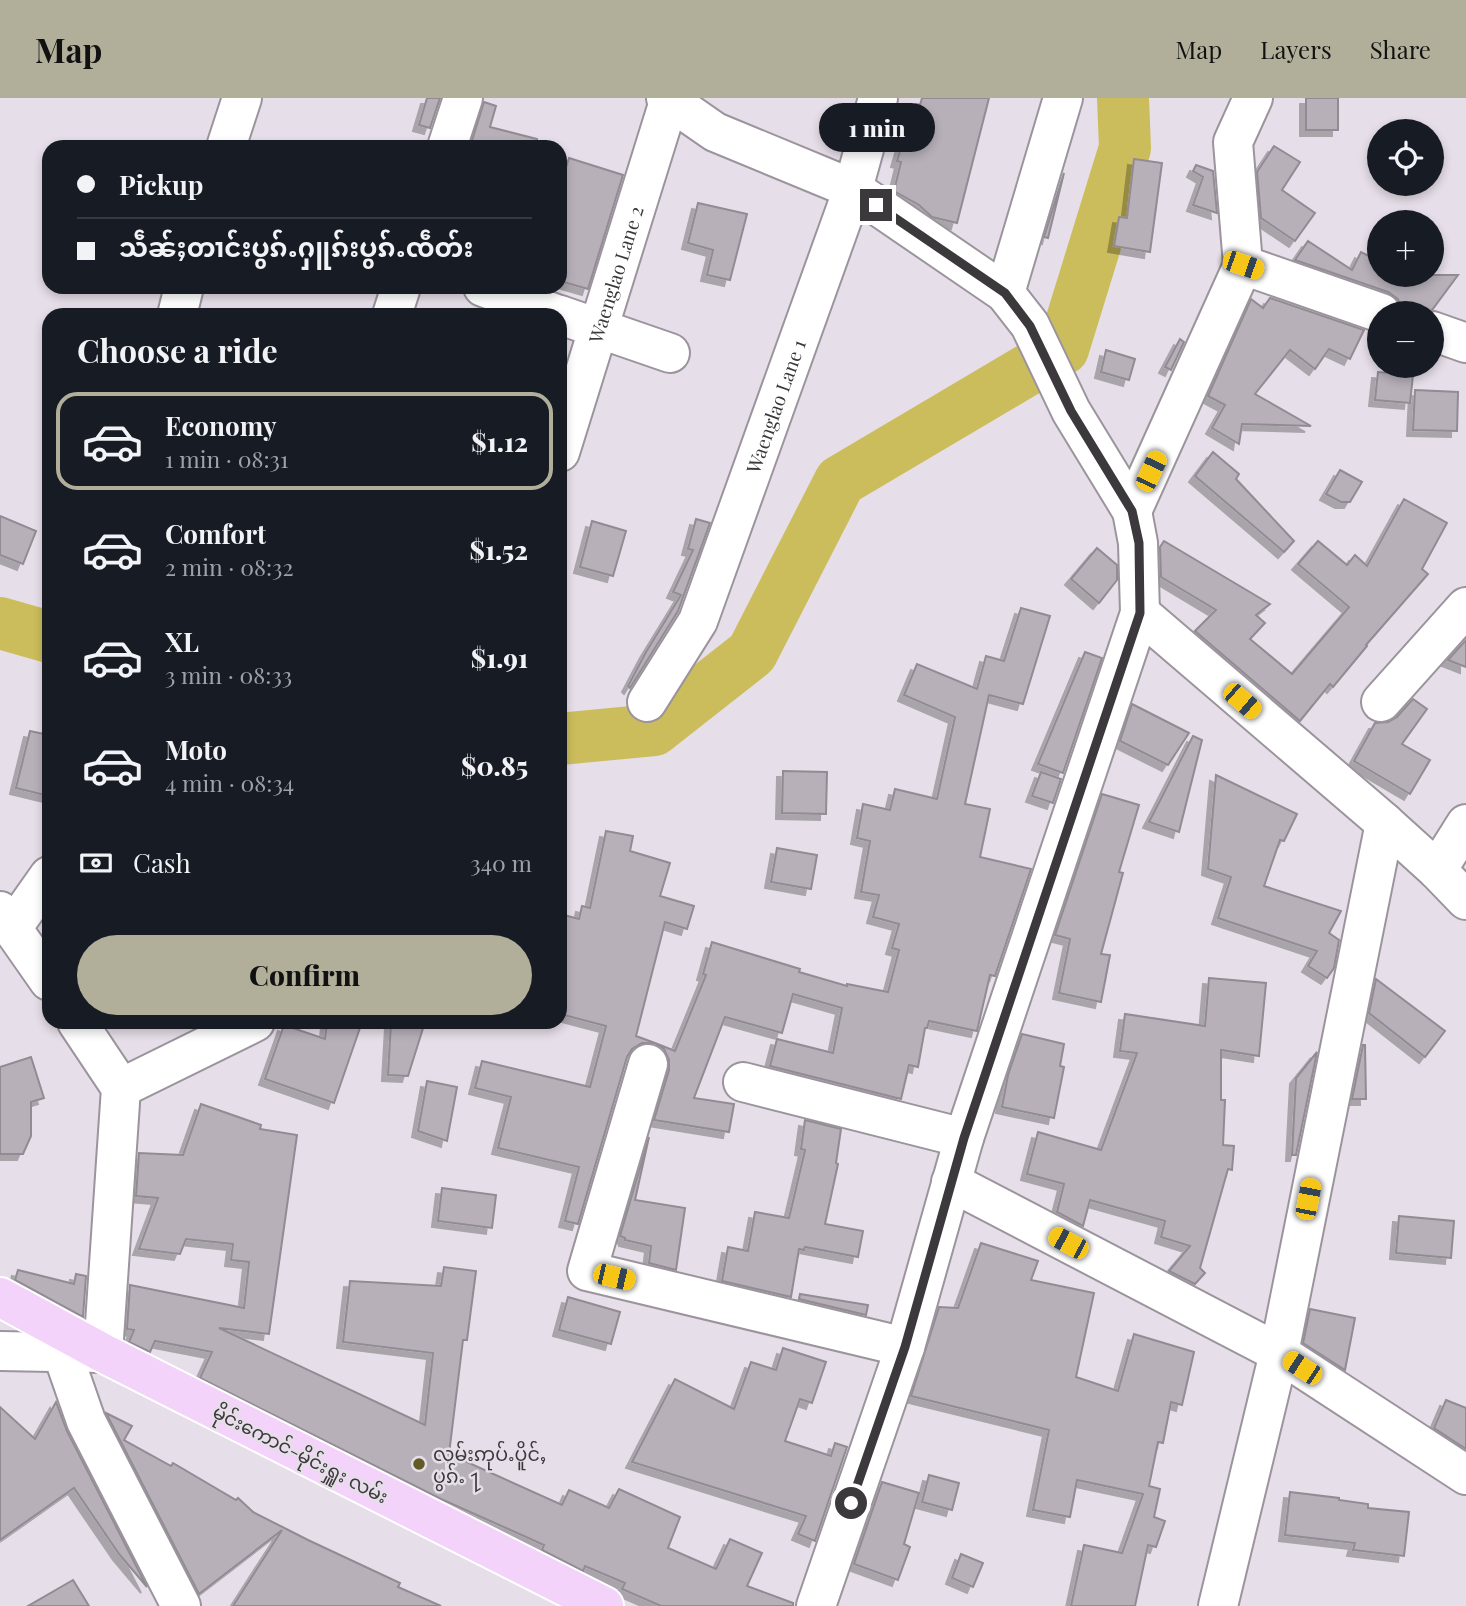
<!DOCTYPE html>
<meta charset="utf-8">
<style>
body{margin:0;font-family:"Playfair Display","Noto Sans Myanmar",serif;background:#242831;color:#f1f3f6;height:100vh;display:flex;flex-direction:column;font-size:26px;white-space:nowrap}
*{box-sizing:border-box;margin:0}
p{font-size:23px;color:#9ea1a6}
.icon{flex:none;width:38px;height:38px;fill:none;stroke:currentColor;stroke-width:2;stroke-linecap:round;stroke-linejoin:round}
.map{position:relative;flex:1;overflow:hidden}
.drawer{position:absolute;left:42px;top:210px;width:525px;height:721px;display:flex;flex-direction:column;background:#171b24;border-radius:21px;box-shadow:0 4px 10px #0003}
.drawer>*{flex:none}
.hud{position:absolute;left:42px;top:42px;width:525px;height:154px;border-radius:21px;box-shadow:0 4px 10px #0003;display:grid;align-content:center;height:154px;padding:0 35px;background:#171b24}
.fabs{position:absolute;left:1367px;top:21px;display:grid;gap:14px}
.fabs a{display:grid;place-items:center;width:77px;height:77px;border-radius:50%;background:#171b24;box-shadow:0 4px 10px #0003;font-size:35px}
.end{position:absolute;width:32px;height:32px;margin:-16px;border:9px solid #3c393d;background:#fff;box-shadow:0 0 0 4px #fff}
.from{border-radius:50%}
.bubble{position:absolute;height:49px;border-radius:24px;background:#171b24;box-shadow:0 4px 10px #0003;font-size:23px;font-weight:800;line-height:49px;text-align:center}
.car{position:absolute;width:21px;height:42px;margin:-21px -10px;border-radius:9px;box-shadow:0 0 5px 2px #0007;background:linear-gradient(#f5c518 24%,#345 0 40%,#f5c518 0 76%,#345 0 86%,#f5c518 0)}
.hud b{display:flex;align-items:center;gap:24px;height:66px;font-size:26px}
.hud b+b{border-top:2px solid #363941}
.hud i{width:18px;height:18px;background:#f1f3f6}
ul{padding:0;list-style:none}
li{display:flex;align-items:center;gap:21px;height:98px;margin:0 14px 10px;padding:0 21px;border:4px solid transparent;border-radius:21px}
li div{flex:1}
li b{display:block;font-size:26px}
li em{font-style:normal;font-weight:800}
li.on{border-color:#b1af99}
li>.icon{width:63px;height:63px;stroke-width:1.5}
h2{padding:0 35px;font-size:32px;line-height:84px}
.pay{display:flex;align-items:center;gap:18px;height:77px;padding:0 35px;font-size:26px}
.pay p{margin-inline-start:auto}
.button{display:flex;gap:14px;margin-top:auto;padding:14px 35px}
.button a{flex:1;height:80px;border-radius:42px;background:#b1af99;color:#111;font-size:28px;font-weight:800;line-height:80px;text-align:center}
header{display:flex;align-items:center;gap:42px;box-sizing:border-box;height:98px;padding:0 35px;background:#b1af99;color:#111}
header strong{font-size:33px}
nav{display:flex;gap:38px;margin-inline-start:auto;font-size:24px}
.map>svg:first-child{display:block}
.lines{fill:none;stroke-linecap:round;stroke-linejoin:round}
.river{stroke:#cbbd5b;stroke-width:52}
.building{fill:#b7b0b9;stroke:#928b94;stroke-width:2;filter:url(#shadow)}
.minor-casing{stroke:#9c949d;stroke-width:42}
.major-casing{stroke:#fff;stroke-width:42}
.minor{stroke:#fff;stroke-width:38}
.major{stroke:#f3d3fa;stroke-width:38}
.route{stroke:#3c393d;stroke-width:9}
.poi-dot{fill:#625b27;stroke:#e6dee8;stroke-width:2.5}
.labels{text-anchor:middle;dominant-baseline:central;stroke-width:5;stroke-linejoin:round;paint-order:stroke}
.street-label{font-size:19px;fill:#3c393d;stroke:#e6dee8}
.poi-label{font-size:19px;fill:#3c393d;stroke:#e6dee8;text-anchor:start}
</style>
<header>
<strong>Map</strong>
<nav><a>Map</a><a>Layers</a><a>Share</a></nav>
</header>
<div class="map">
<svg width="1466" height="1508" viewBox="0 0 1466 1508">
<defs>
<filter id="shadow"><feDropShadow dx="-6" dy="6" stdDeviation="0" flood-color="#0004"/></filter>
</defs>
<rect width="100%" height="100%" fill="#e6dee8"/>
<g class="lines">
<g class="river">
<polyline points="0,525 49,539"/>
<polyline points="560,641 654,632 752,555 840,383 1063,251 1125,50 1123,0"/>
</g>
</g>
<g class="building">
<polygon points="427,0 440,0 430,30 419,27"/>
<polygon points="922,0 989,0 957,125 932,119 919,107 894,93 901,64 897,63 908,26 914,28"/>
<rect x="1306" y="0" width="32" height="32"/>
<polygon points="484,4 496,8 490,29 537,41 536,49 470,49"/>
<polygon points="1274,48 1300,64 1282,92 1315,115 1295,143 1261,120 1257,74"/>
<polygon points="569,60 623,77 588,191 560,183 560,88"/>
<polygon points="1134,61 1162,65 1150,154 1114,148 1119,119 1127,120"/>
<polygon points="1196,67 1213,73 1217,115 1193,107 1203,79 1193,73"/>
<polygon points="1064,75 1048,140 1044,139"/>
<polygon points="698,105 747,116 730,182 707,177 713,152 688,145"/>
<polygon points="1308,143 1352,172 1361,154 1379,163 1379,177 1458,177 1432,212 1420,215 1402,215 1398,201 1388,194 1295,162"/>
<polygon points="1270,200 1364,232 1350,261 1329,251 1315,271 1290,252 1255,296 1311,328 1242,326 1239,346 1212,330 1225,307 1208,298 1251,201 1263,210"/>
<polygon points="1180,241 1184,244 1171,272 1165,269"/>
<polygon points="1106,252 1135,261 1129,282 1101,274"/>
<polygon points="1378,274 1413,277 1410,305 1375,302"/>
<polygon points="1415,292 1458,294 1457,333 1413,332"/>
<polygon points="1213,354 1239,376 1236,381 1294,443 1284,454 1195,378"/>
<polygon points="1340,372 1362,384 1350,404 1341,404 1326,396"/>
<polygon points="1404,401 1447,425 1422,471 1428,476 1366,547 1367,548 1333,589 1330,586 1300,623 1195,533 1216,512 1161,479 1160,449 1164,443 1270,506 1256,517 1265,525 1250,541 1292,576 1349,509 1298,466 1318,443 1347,467 1355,457 1367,468"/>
<polygon points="0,418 36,433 23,466 0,457"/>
<polygon points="696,421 710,425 678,513 630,590 628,588 646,554 681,497 673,494 693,452 688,451"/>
<polygon points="592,423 626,433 613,478 580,469"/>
<polygon points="1097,450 1117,467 1117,482 1099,505 1071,481"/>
<polygon points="1021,510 1050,518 1023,606 989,597 965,706 990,711 980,759 1031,771 995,878 990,877 977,933 929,923 927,930 925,930 918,969 909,967 901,1001 770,968 777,941 833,955 842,910 793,896 782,935 725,919 694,1000 734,1006 729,1034 654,1022 669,972 669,962 664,951 655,945 675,953 706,877 703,876 712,844 800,871 799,874 847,888 847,886 888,894 899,852 892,850 899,826 873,819 879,797 861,794 870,743 857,740 863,706 890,712 895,691 937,701 955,619 904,597 917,566 977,591 986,558 1004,563"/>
<polygon points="1466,542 1466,569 1448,562"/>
<polygon points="1085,554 1102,560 1063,675 1038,666"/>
<polygon points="1413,601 1427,611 1402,646 1430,662 1410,696 1354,663 1375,625 1388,624 1397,619"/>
<polygon points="1132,606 1189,635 1168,667 1120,643"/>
<polygon points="30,633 49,637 49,698 16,690"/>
<polygon points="1193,638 1202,642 1179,734 1149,724"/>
<polygon points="783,673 827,674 826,716 782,715"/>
<polygon points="1041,674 1061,681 1053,705 1032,698"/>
<polygon points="1216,677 1297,716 1284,743 1280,742 1264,788 1341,813 1329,835 1339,842 1334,870 1327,880 1308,868 1317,853 1218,820 1231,779 1208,771"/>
<polygon points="1102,696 1139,707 1119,774 1123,775 1101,856 1110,857 1101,904 1059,895 1070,841 1055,837"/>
<polygon points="606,733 633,738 630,753 670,765 660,798 694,808 687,831 665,824 636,938 655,945 642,945 632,951 627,959 578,1126 565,1123 579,1069 498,1050 511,999 475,990 482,963 590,989 606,928 560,916 560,816 579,821 582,808 590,810"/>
<polygon points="777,750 817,757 811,791 771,784"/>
<polygon points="1209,880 1266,885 1259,958 1221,952 1221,1002 1225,1002 1223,1047 1234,1048 1232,1072 1228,1071 1200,1170 1205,1175 1195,1186 1169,1173 1190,1148 1161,1139 1165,1123 1090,1102 1083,1128 1057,1114 1064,1086 1027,1076 1038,1034 1101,1052 1137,955 1120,953 1125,916 1205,928"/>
<polygon points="1376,881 1445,933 1425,959 1369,915"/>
<polygon points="327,924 362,924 334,1005 265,981 284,927 325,941"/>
<polygon points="391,924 425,924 408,978 388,977"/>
<polygon points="1022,936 1064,946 1060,968 1064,969 1054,1020 1002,1009 1008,977"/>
<polygon points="1363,947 1365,947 1366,1001 1352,1001"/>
<polygon points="1317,954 1296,1057 1292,1057 1296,980"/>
<polygon points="31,959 44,1000 31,1004 31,1038 23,1056 0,1056 0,969"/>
<polygon points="427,983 457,989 447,1043 418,1033"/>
<polygon points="201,1006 261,1027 260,1031 297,1037 269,1236 219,1230 425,1327 433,1255 343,1244 350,1183 441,1188 444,1169 476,1173 467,1242 463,1242 449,1356 562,1407 569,1392 609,1410 619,1391 680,1419 668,1450 716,1471 730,1441 762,1455 747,1488 793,1505 793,1508 661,1508 622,1491 625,1485 585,1468 583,1473 542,1452 544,1447 441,1401 200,1280 212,1254 155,1243 150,1254 129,1244 134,1232 127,1231 130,1187 244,1210 249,1164 231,1162 233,1146 186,1141 180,1156 139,1151 158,1100 136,1098 139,1055 183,1057"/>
<polygon points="805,1022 841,1031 836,1065 838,1066 825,1126 863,1133 858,1159 805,1149 804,1152 799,1151 791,1199 722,1183 728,1149 748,1153 755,1114 789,1120 805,1052 801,1051"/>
<polygon points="649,1039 635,1102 685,1110 676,1172 649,1165 651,1148 625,1142 625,1140 620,1138"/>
<polygon points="442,1090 496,1097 492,1130 438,1123"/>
<polygon points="1399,1118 1454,1123 1451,1160 1396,1155"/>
<polygon points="981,1145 1038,1163 1031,1182 1094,1195 1076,1279 1118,1293 1134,1236 1194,1254 1182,1307 1171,1304 1163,1345 1158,1344 1149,1388 1160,1391 1154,1419 1165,1423 1156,1449 1148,1447 1135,1508 1071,1508 1084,1447 1122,1455 1143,1396 1077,1382 1070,1419 1033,1412 1049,1332 911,1298 939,1209 958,1210"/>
<polygon points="18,1172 74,1186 76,1176 86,1178 83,1219 15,1182"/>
<polygon points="800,1196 868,1207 866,1217 799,1201"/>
<polygon points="568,1199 620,1214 611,1246 559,1232"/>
<polygon points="1310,1211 1355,1220 1345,1272 1303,1245"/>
<polygon points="783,1250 826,1264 812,1305 800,1301 785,1343 831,1358 835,1345 847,1349 815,1443 798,1436 806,1418 632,1364 675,1281 734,1311 751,1264 776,1272"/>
<polygon points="1446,1302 1466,1310 1466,1351 1434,1330"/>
<polygon points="56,1304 67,1333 147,1489 119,1456 74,1390 0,1442 0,1309 35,1341"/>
<polygon points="106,1315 132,1328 124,1342 171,1368 173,1365 236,1402 238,1400 253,1414 308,1442 400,1485 398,1489 441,1508 233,1508 282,1432 199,1496"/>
<polygon points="929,1377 959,1385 952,1412 922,1404"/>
<polygon points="882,1384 919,1395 904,1446 910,1449 898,1482 854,1466"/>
<polygon points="1290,1394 1339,1400 1339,1402 1368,1406 1368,1410 1409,1414 1404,1458 1353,1452 1355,1445 1285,1437"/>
<polygon points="961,1456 983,1465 973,1489 952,1480"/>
<polygon points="73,1482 89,1508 28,1508"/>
</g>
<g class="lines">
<defs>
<g id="minor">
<polyline points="666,0 715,34 853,91 1005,195 1030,227 1071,313 1132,413 1138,445 1140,515 964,1040 905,1249 816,1508"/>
<polyline points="226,49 242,0"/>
<polyline points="447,49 463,0"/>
<polyline points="1243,167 1233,44 1253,0"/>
<polyline points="483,189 559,217"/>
<polyline points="1005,195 1063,0"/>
<polyline points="177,217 184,189"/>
<polyline points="392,217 401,189"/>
<polyline points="560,217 670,255"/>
<polyline points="1432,233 1466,245"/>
<path id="s1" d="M560 354 670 0"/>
<polyline points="1132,413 1243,167 1381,215"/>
<polyline points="1140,515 1385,725 1437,772 1466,802"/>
<path id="s2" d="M647 604 698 523 853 91 878 0"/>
<polyline points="1381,604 1466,509"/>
<polyline points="1437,772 1466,726"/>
<polyline points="0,813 49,883"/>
<polyline points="13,829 49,778"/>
<polyline points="648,966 587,1173 905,1249"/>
<polyline points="743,984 964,1040"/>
<polyline points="121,990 255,924"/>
<polyline points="951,1084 1279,1255 1466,1377"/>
<polyline points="0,1253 103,1255 121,990 77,924"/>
<polyline points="62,1254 86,1323 181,1508"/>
<polyline points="1218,1508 1279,1255 1385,725"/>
</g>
<polyline id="major" points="0,1199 103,1255 604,1508"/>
</defs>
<use href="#minor" class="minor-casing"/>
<use href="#major" class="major-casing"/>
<use href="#minor" class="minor"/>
<use href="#major" class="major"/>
</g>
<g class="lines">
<polyline class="route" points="851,1405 905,1249 964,1040 1140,515 1139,445 1132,413 1071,313 1030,228 1005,195 876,107"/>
</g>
<circle class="poi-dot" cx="419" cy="1366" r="7"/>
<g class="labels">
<g class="street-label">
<text stroke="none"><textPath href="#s1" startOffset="186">Waenglao Lane 2</textPath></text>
<text stroke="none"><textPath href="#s2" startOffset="324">Waenglao Lane 1</textPath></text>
<text transform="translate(301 1355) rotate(27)">မိုင်းကောင်-မိုင်းရှူး လမ်း</text>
</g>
<g class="poi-label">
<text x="433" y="1355">လုမ်းဢုပ်ႉပိူင်ႇ<tspan x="433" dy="22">ပွၵ်ႉ ႑</tspan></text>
</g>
</g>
</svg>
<div class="fabs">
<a><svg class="icon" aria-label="locate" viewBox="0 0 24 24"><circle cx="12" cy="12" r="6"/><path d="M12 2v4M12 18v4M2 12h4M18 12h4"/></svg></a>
<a>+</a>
<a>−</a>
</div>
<i class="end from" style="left:851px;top:1405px"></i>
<i class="end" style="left:876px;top:107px"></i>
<div class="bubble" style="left:819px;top:5px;width:116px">1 min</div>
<i class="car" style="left:1243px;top:167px;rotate:109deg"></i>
<i class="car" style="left:1151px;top:373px;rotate:25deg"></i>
<i class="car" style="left:1242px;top:603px;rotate:131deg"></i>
<i class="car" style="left:1308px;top:1101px;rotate:11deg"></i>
<i class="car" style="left:1068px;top:1145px;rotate:298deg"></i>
<i class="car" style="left:614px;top:1179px;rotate:103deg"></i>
<i class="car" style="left:1302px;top:1270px;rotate:303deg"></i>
<div class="hud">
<b><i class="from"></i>Pickup</b>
<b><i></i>သဵၼ်ႈတၢင်းပွၵ်ႉႁူၵ်းပွၵ်ႉၸဵတ်း</b>
</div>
<section class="drawer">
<h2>Choose a ride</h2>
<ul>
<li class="on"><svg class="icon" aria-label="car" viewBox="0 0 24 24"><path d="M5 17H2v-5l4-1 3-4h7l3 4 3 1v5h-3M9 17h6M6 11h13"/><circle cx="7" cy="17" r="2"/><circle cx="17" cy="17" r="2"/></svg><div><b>Economy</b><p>1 min · 08:31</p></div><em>$1.12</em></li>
<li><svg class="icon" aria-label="car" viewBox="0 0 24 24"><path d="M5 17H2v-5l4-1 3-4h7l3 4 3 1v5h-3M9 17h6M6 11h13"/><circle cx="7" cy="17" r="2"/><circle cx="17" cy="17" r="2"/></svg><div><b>Comfort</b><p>2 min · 08:32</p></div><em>$1.52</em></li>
<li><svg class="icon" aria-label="car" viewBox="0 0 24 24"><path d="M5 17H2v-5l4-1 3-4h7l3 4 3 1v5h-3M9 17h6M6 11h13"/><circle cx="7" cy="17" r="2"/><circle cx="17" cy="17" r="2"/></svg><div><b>XL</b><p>3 min · 08:33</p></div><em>$1.91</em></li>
<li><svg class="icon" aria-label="car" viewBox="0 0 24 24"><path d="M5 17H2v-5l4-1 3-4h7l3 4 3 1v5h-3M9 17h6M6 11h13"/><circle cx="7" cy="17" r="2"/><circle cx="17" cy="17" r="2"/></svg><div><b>Moto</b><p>4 min · 08:34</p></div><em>$0.85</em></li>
</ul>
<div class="pay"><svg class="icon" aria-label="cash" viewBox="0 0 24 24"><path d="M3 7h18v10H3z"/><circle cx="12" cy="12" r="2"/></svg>Cash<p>340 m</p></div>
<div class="button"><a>Confirm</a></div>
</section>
</div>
